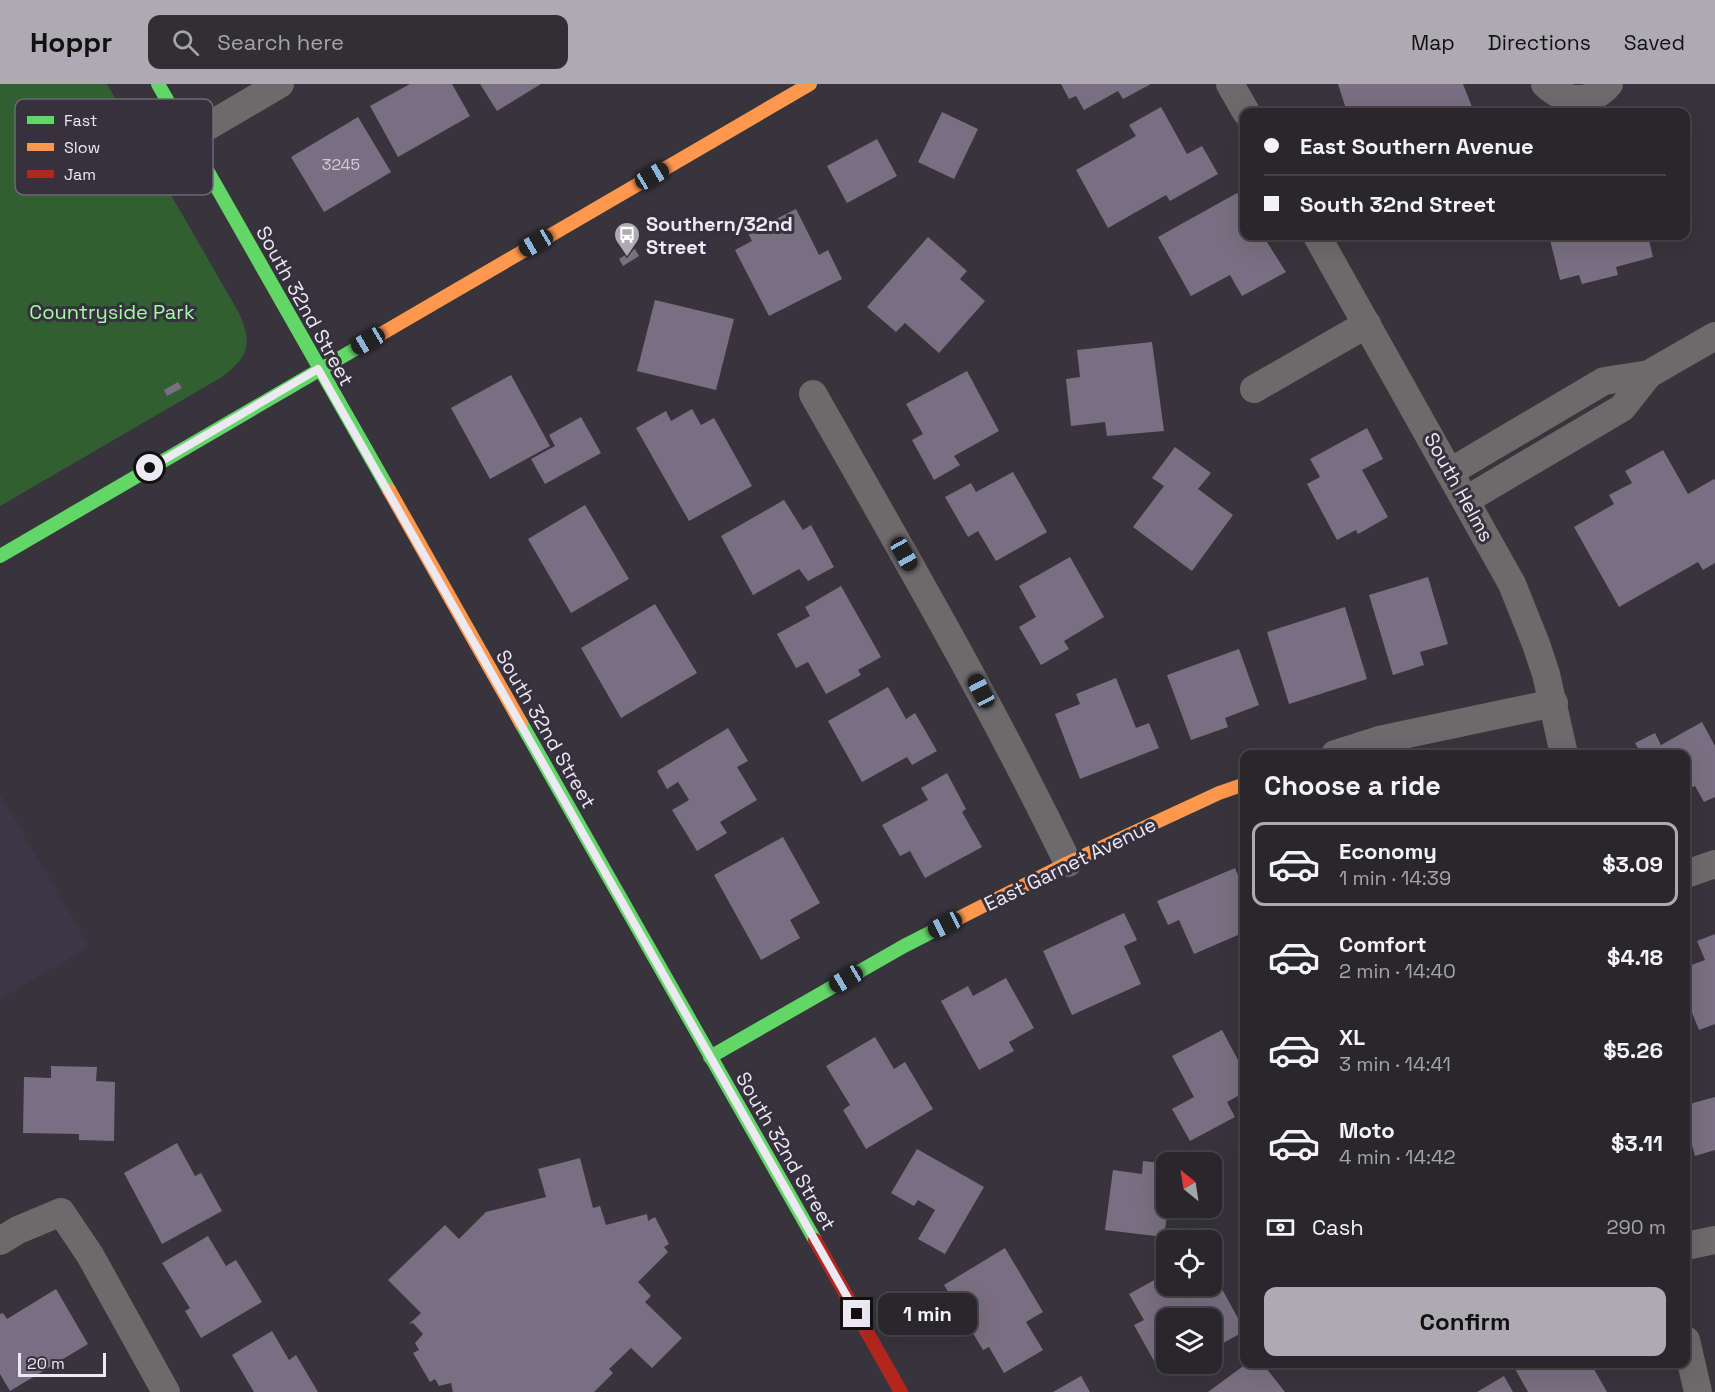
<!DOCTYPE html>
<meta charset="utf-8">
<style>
body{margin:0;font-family:"Space Grotesk",sans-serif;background:#312f34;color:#f1f3f6;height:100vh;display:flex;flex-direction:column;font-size:22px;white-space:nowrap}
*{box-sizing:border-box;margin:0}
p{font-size:20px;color:#a5a5a9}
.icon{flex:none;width:33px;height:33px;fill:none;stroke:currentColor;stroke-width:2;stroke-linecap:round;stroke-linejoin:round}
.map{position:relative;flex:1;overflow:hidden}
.panel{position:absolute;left:1240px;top:666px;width:450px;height:618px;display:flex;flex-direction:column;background:#29272c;border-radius:12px;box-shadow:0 6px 24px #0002,0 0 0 2px #454448}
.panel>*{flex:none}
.hud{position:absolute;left:1240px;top:24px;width:450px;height:132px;border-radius:12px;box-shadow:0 6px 24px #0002,0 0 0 2px #454448;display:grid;align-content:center;height:132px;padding:0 24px;background:#29272c}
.needle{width:39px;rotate:330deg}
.controls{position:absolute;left:1156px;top:1068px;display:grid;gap:12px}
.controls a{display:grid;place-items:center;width:66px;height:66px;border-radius:12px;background:#29272c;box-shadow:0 6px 24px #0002,0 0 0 2px #454448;font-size:30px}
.scale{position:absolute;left:18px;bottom:15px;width:88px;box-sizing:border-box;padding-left:6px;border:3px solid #ece9f2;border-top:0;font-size:16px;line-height:21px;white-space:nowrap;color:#ece9f2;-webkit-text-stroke:4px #36313e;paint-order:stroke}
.end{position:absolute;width:27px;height:27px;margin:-14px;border:8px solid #ece9f2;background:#111;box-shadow:0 0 0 3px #111}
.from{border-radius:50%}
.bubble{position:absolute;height:42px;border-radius:12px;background:#29272c;box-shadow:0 6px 24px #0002,0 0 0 2px #454448;font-size:20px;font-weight:600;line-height:42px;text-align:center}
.car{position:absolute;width:18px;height:36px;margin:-18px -9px;border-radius:8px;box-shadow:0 0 4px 2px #0007;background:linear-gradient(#222 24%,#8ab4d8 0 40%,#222 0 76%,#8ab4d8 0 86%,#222 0)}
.hud b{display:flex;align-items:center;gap:21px;height:57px;font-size:22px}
.hud b+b{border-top:2px solid #454448}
.hud i{width:15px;height:15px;background:#f1f3f6}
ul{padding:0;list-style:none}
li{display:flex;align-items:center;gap:18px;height:84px;margin:0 12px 9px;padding:0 12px;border:3px solid transparent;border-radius:12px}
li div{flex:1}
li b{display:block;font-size:22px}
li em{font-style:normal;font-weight:600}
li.current{border-color:#adaab2}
li>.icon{width:54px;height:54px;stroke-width:1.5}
h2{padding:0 24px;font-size:27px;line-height:72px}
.pay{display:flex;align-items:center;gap:15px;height:66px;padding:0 24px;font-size:22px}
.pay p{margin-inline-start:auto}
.action{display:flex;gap:12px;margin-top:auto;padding:12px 24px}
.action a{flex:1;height:69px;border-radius:12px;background:#adaab2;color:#111;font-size:24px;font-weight:600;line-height:69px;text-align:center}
header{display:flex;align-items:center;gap:36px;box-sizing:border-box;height:84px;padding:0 30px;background:#adaab2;color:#111}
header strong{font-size:28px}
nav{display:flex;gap:33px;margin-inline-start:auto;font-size:21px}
.search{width:420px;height:54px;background:#312f34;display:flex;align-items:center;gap:15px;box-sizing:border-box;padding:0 21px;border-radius:12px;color:#a5a5a9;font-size:22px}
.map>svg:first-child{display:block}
.commercial{fill:#3c3747}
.green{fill:#325f31}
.building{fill:#787082}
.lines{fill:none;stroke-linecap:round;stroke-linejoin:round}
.street{stroke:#6d6a6b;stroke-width:28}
.fast{stroke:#63d668;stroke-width:14}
.slow{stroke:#ff974d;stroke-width:14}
.jam{stroke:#b3261e;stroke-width:14}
.route{stroke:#ece9f2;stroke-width:8}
.labels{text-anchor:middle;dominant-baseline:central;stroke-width:6;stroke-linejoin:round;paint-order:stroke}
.number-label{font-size:16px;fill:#cfcbd6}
.poi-label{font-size:20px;font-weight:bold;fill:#ece9f2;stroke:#36313e;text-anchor:start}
.street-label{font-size:20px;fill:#ece9f2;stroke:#36313e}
.park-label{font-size:20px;fill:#a5fba1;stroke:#36313e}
.key{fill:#36313e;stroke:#6d6874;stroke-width:1.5}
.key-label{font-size:16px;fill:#ece9f2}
</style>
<header>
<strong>Hoppr</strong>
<div class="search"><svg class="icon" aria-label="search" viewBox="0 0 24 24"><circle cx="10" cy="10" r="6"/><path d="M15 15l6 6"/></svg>Search here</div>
<nav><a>Map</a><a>Directions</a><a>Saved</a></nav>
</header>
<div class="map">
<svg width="1715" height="1308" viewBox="0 0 1715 1308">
<rect width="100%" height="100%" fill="#37343b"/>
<polygon class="commercial" points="0,710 89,863 0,915"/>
<path class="green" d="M0 0H107L239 229C252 260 250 271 222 293L0 422Z"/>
<g class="building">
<polygon points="410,0 452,0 470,32 398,73 370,22"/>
<polygon points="480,0 541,0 497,27"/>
<polygon points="1061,0 1151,0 1123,15 1118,7 1084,26 1076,12 1069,15"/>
<polygon points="1338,0 1463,0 1474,28 1347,28"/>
<polygon points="1161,23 1187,70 1202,62 1218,90 1170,117 1166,111 1108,144 1076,86 1136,52 1129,41"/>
<polygon points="942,28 978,45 954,95 918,78"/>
<polygon points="358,33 391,88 324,128 291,73"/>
<polygon points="877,55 897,92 847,119 827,82"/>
<polygon points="1237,109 1245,122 1245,152 1263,152 1286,188 1242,212 1230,191 1191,212 1158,153"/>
<polygon points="796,125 819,171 828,166 842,195 769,232 735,166 752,157 748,149"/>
<polygon points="1549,152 1648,152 1653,173 1616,183 1618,191 1582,200 1579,191 1560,196"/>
<polygon points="928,153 967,187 960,195 985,217 939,269 905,239 896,248 867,223"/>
<polygon points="635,165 639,172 623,182 619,175"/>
<polygon points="655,216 734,235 716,306 637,287"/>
<polygon points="1152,258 1164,347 1107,352 1105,338 1071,342 1066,295 1080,293 1077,266"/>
<polygon points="967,287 999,347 954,372 960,381 934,396 912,356 923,350 906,320"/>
<polygon points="511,291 550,362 490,395 451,324"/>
<polygon points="178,298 182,304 167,312 164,306"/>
<polygon points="692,325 701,341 714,334 752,402 689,437 636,344 666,327 671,337"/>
<polygon points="581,333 601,369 545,400 531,375 555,362 549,351"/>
<polygon points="1367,344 1383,375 1362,386 1388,433 1358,450 1356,446 1337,456 1307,400 1320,393 1310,375"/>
<polygon points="1175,363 1211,389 1198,405 1233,431 1192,487 1133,443 1164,402 1152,394"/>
<polygon points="1663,366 1688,410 1714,395 1715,396 1715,479 1703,486 1698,478 1619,523 1574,443 1614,420 1609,411 1632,399 1625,387"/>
<polygon points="1013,388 1047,448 996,477 978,447 968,453 945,413 971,399 976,408"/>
<polygon points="784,416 803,446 811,441 834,483 808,497 799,485 753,511 721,452"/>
<polygon points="585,421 629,495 571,529 528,455"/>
<polygon points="1070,473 1104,533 1064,557 1069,565 1041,581 1019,543 1036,533 1019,502"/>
<polygon points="1428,493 1448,560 1420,568 1424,581 1393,591 1369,511"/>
<polygon points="841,502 881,573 858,586 861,591 826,610 808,578 796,584 777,550 810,532 805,523"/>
<polygon points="655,520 697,589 621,634 581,564"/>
<polygon points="1345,523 1367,595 1289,620 1267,548"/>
<polygon points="1239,565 1259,621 1225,634 1228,643 1191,656 1167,591"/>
<polygon points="1116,594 1136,644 1149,639 1159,664 1080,695 1055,630 1080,620 1076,610"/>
<polygon points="888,603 906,635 915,629 937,667 912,681 907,673 862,698 828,637"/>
<polygon points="1702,638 1715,662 1715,713 1704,718 1695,702 1686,706 1686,670 1641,670 1635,659 1655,649 1661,661"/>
<polygon points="728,644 748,677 737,683 757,716 720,738 727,749 697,767 672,726 689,716 678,698 667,705 657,687"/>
<polygon points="947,689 966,725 962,728 982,763 925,794 910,767 900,772 882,741 928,716 921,704"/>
<polygon points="783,753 820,819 790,836 800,854 761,876 714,791"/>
<polygon points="1235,784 1245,808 1245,848 1194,870 1179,836 1168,841 1157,817"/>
<polygon points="1124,829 1137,856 1124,862 1141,900 1072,931 1043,867"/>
<polygon points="1715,850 1715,940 1699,946 1686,914 1686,883 1705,876 1697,857"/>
<polygon points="1006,894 1034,944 1009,958 1014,967 979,986 941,917 968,902 973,912"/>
<polygon points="1222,946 1245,989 1245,1008 1227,1018 1235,1033 1190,1057 1172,1025 1194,1013 1172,972"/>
<polygon points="875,953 894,985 905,978 933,1025 866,1065 843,1026 850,1021 826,982"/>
<polygon points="51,982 97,983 96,997 115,998 114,1057 79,1056 79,1050 23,1049 24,993 51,994"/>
<polygon points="1715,1013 1715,1066 1695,1072 1686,1039 1686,1021"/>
<polygon points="177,1059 195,1092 201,1089 222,1127 162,1160 124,1089"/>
<polygon points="917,1065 984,1103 945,1170 918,1155 935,1126 918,1116 914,1122 891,1109"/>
<polygon points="580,1074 593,1124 600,1122 606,1141 647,1130 648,1137 655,1133 669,1160 664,1163 668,1168 638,1198 651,1212 645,1218 682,1254 652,1284 631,1264 609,1285 613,1289 594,1308 453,1308 451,1299 439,1302 435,1295 430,1298 413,1269 419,1266 415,1259 423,1250 413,1239 409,1240 421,1229 388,1196 445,1141 459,1155 486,1128 546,1113 538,1085"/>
<polygon points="1143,1077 1167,1080 1168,1124 1164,1153 1105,1146 1113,1086 1142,1090"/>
<polygon points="208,1152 226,1182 236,1176 262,1218 201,1254 185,1227 190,1224 162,1179"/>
<polygon points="1005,1164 1043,1228 1026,1238 1043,1266 1004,1289 989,1263 983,1266 944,1201"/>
<polygon points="1167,1189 1167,1202 1210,1202 1214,1209 1222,1205 1245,1247 1216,1263 1212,1255 1212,1234 1167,1234 1167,1281 1159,1286 1134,1241 1144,1236 1129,1210"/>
<polygon points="56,1205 88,1260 10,1307 0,1290 0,1230 3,1229 7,1235"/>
<polygon points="272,1247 289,1276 296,1271 318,1308 254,1308 232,1271"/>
<polygon points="1246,1280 1263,1280 1285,1308 1208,1308"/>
<polygon points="1522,1280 1551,1280 1552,1281 1555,1280 1591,1280 1607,1308 1528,1308 1514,1283"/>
<polygon points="1081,1292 1090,1308 1053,1308"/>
<polygon points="1504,1292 1513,1308 1477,1308"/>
</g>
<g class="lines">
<g class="street">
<polyline points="1230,0 1246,28"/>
<path d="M1545 0C1564 18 1590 22 1609 0"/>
<polyline points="188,54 280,0"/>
<polyline points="1317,152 1512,500 1536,560 1546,590 1564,670"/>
<polyline points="1254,305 1367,240"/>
<path d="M813 310C901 465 990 618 1068 779"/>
<polyline points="1450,388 1604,297 1649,290 1715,252"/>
<polyline points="1466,416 1622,324 1649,290"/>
<polyline points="1335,670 1379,656 1554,619"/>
<polyline points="1686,790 1715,780"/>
<polyline points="0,1157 18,1146 61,1128 90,1171 166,1308"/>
<polyline points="1686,1162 1715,1156"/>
<polyline points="1686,1256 1698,1308"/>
</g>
<g class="fast">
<polyline points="158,0 389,406"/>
<polyline points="0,472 369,257"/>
<polyline points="521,639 815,1156"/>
<polyline points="710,973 904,862 955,836"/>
</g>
<g class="slow">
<polyline points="369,257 810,0"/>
<polyline points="389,406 521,639"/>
<polyline points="955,836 1068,779 1219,709 1245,700"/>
</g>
<polyline class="jam" points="815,1156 901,1308"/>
</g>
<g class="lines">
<polyline class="route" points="150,384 318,285 857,1230"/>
</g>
<defs>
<symbol id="bus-pin" viewBox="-11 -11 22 30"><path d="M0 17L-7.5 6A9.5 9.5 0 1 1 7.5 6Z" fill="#adaab2" stroke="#36313e"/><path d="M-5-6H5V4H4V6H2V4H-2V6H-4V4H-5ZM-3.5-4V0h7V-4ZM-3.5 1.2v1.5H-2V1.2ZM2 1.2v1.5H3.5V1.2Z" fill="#fff"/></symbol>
</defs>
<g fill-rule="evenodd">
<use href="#bus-pin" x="612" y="136" width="30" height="40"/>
</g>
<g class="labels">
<g class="number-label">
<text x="341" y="80">3245</text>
</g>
<g class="poi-label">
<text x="646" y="140">Southern/32nd<tspan x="646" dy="23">Street</tspan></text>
</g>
<g class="street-label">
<text transform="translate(305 222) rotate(61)">South 32nd Street</text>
<text transform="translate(1459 403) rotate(61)">South Helms</text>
<text transform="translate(546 645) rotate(60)">South 32nd Street</text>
<text transform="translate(1070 780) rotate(-26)">East Garnet Avenue</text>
<text transform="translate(786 1067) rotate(60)">South 32nd Street</text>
</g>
<g class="park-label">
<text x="112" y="228">Countryside Park</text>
</g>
</g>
<rect x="15" y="15" width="198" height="96" rx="9" class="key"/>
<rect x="27" y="32" width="27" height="8" fill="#63d668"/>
<rect x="27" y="59" width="27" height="8" fill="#ff974d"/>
<rect x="27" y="86" width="27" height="8" fill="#b3261e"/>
<g class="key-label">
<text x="64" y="42">Fast</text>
<text x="64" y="69">Slow</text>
<text x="64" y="96">Jam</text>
</g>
</svg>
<div class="controls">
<a><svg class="needle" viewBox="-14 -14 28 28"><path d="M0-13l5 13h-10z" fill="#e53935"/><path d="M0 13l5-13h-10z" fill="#a5a5a9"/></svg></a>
<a><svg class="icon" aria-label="locate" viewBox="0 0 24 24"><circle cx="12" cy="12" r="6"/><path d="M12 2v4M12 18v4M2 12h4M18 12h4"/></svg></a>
<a><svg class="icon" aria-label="layers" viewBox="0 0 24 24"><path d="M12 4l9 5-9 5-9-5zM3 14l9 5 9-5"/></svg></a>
</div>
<div class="scale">20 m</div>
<i class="end from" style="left:150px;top:384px"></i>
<i class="end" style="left:857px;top:1230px"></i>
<div class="bubble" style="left:878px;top:1209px;width:99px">1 min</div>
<i class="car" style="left:652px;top:92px;rotate:60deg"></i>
<i class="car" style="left:536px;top:159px;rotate:240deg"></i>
<i class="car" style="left:368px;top:257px;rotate:240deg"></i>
<i class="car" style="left:904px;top:470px;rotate:151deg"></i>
<i class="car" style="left:981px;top:607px;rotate:332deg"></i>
<i class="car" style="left:945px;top:841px;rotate:243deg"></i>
<i class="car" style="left:846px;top:895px;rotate:240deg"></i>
<div class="hud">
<b><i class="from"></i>East Southern Avenue</b>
<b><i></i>South 32nd Street</b>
</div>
<section class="panel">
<h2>Choose a ride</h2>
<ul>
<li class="current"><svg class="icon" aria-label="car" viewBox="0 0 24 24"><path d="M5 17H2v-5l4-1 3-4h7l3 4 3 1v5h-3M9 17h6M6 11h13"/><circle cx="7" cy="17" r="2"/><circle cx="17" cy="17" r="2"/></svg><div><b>Economy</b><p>1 min · 14:39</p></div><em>$3.09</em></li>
<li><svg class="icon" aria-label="car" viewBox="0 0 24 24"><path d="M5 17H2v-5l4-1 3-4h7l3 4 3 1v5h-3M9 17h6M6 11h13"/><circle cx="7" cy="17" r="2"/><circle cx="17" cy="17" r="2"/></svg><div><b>Comfort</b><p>2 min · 14:40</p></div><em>$4.18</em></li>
<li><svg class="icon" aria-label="car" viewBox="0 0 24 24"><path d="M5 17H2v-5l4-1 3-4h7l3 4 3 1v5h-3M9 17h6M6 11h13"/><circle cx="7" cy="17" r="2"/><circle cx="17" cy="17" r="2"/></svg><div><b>XL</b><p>3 min · 14:41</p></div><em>$5.26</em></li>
<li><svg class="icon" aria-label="car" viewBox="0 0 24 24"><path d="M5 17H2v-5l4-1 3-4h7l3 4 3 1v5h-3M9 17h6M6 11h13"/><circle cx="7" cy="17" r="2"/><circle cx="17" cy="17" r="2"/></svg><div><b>Moto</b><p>4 min · 14:42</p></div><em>$3.11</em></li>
</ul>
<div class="pay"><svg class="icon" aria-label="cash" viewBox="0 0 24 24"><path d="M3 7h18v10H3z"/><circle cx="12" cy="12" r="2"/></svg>Cash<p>290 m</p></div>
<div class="action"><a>Confirm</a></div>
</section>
</div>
